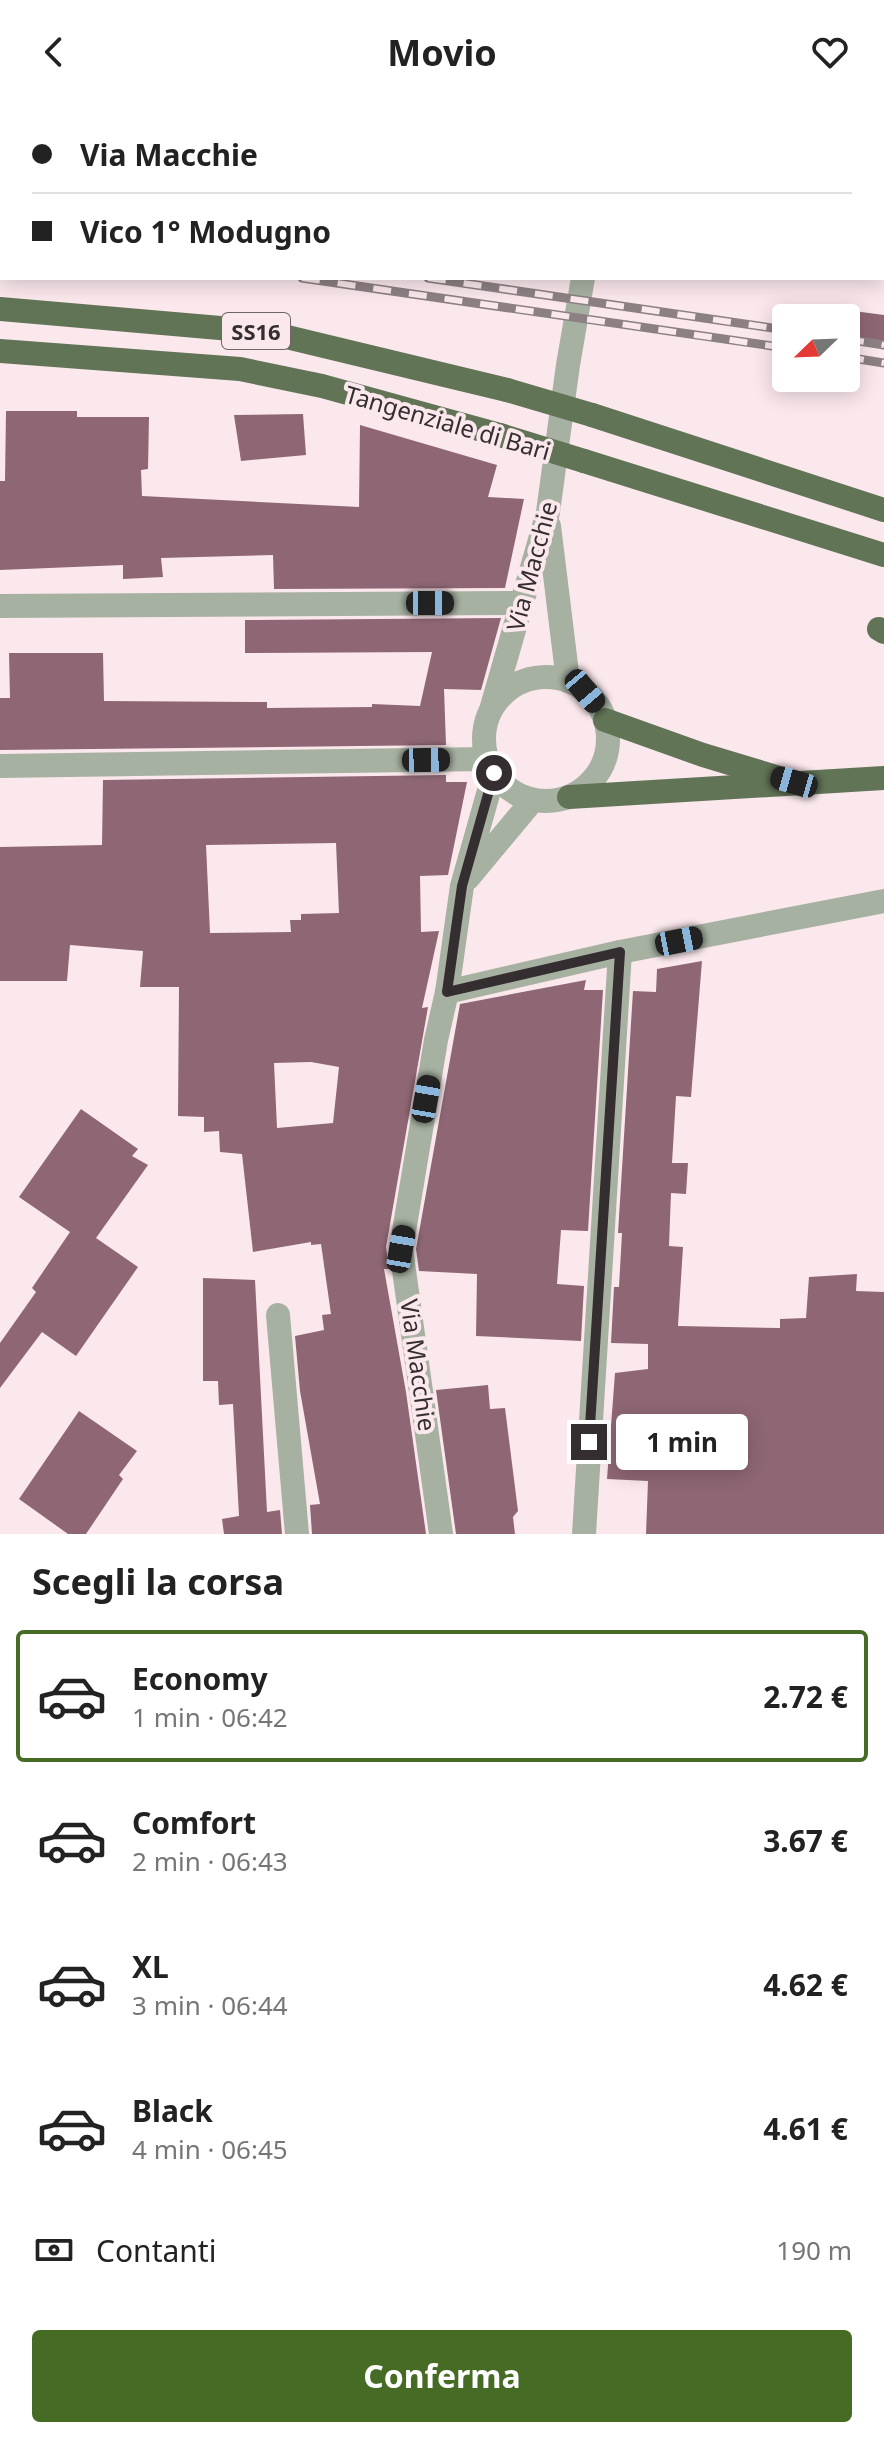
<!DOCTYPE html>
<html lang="it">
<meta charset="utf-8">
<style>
body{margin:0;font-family:"Noto Sans",sans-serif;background:#f2f2f2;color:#222;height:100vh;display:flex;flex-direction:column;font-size:30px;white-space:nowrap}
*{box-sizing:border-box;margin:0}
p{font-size:26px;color:#767676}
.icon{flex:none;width:44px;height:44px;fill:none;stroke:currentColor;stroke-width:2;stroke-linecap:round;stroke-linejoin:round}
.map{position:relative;height:1430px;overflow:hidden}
.side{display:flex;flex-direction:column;background:#fff;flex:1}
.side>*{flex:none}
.hud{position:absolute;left:0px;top:0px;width:884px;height:176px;box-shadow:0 4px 20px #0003;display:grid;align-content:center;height:176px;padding:0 32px;background:#fff}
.needle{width:52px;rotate:247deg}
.buttons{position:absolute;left:772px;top:200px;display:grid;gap:16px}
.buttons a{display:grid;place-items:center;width:88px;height:88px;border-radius:8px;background:#fff;box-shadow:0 4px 20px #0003;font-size:40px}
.end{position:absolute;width:36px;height:36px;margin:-18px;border:10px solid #352e30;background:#fff;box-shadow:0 0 0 4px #fff}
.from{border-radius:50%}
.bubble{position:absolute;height:56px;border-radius:8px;background:#fff;box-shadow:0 4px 20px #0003;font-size:26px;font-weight:700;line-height:56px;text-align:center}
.car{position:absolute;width:24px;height:48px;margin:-24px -12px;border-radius:10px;box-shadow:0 0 6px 2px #0007;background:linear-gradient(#222 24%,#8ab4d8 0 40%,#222 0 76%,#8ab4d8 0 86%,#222 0)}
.hud b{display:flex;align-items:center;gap:28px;height:76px;font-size:30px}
.hud b+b{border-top:2px solid #e0e0e0}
.hud i{width:20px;height:20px;background:#222}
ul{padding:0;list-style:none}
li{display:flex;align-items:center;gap:24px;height:132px;margin:0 16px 12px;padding:0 16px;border:4px solid transparent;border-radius:8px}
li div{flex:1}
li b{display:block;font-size:30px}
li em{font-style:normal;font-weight:700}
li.selected{border-color:#466b25}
li>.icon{width:72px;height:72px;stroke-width:1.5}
h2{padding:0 32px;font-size:36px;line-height:96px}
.pay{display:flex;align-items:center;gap:20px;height:88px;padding:0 32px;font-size:30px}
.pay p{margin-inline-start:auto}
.primary-button{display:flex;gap:16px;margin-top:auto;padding:16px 32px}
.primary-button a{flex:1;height:92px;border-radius:8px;background:#466b25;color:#fff;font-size:32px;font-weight:700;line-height:92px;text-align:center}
header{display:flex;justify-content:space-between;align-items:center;height:104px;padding:0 32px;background:#fff;font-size:36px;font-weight:700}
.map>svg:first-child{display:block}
.building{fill:#8f6774;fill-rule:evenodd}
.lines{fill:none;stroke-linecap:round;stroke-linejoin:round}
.minor{stroke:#a7b1a1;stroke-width:24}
.trunk{stroke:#627456;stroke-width:24}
.rail-casing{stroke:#8c8083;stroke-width:9}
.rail{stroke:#fbe8ed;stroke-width:6;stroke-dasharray:18;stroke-linecap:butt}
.trunk-bridge{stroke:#627456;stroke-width:24}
.route{stroke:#352e30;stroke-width:10}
.labels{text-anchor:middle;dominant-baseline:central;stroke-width:8;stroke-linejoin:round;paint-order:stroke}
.shield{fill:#fbe8ed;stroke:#706669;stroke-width:2}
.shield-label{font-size:22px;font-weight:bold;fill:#352e30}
.street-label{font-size:24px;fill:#352e30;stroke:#fbe8ed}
</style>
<header><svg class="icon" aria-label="back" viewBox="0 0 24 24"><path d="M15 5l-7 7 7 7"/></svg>Movio<svg class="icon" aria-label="heart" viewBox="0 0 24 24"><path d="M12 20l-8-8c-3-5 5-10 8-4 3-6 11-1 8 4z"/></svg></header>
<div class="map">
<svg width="884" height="1430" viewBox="0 0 884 1430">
<rect width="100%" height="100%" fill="#fbe8ed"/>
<g class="building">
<polygon points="846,206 884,211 884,237 846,232"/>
<polygon points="6,307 77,307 77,313 149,313 148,365 141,366 142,392 359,403 360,321 497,361 488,393 524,395 505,484 274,485 273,451 161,454 163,473 123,475 123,461 0,466 0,377 5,377"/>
<polygon points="303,310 306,351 241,357 234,311"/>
<polygon points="501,514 481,586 444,585 446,641 0,646 0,594 10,594 9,549 103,549 104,597 267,598 267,604 372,603 372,600 420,602 432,548 245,549 245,516"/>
<path d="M446 671V678H467L448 771 420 772 421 828 439 827 422 904 428 903 386 1143 389 1165H384L406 1288 426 1430H312L310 1401 320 1400 300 1287 295 1232 324 1226 322 1211 331 1210 321 1140 311 1141V1138L253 1148 242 1050 220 1048 219 1027 204 1028V1013L178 1012 179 883H140L143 847 70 841 67 877H0V743L102 741 103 676ZM336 739 339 809 301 810V816H290L291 828 210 829 206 741ZM311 958 339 963 333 1019 277 1024 274 959Z"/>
<polygon points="702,857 691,993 676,992 672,1059 688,1059 686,1090 671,1089 669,1142 683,1143 678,1222 780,1224 780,1215 806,1214 809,1173 857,1170 856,1187 884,1188 884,1430 646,1430 648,1377 607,1375 615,1269 648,1265 648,1240 611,1239 614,1183 619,1183 622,1129 618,1129 633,887 656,888 657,865"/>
<polygon points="586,876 584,886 603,886 588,1127 561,1126 557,1180 584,1182 581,1237 476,1232 477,1170 419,1167 416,1145 460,900"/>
<polygon points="81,1005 138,1045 132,1052 148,1061 96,1134 138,1163 76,1252 42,1228 0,1284 0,1239 36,1188 32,1184 70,1128 19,1093"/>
<polygon points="203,1174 255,1176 267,1408 280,1406 282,1430 224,1430 222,1415 239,1412 233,1300 219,1301 218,1277 203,1277"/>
<polygon points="488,1281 490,1305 505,1304 518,1407 513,1413 515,1430 456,1430 436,1286"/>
<polygon points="79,1307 137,1347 119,1371 123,1375 86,1430 68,1430 19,1395"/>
</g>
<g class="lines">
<g class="minor">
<polyline points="619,2 619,0"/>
<polyline points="873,2 873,0"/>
<polyline points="549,422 568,577"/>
<polyline points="0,502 522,499"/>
<circle cx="546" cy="635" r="62"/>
<polyline points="491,606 548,408 568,261 583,174"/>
<polyline points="0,662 487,655"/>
<polyline points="468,774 533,696"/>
<polyline points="447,888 620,848 884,797"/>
<polyline points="278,1211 297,1430"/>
<polyline points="441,1430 401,1145 436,936 447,888 462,782 494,669"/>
<polyline points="584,1430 620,848"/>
</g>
<g class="trunk">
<polyline points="0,205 266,228 507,286"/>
<polyline points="0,247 240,265 322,282 500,331"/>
<polyline points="592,311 884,406"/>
<polyline points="584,357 884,451"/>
<polyline points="879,525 884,528"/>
<polyline points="605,616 703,651 776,673"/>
<polyline points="569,693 884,674"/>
</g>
<defs>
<g id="rail">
<polyline points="0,109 2,109"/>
<polyline points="0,126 2,126"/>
<polyline points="302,174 786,244"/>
<polyline points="428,174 786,226"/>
<polyline points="846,235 884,241"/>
<polyline points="846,253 884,259"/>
</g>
</defs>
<use href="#rail" class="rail-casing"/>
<use href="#rail" class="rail"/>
<g class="trunk-bridge">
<polyline points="507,286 592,311"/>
<polyline points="500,331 584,357"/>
</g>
</g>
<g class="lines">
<polyline class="route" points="494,669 462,782 447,888 620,848 589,1338"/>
</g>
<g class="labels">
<rect class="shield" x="222" y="209" width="68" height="36" rx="6"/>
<g class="shield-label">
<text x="256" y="227">SS16</text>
</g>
<g class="street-label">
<text transform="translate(448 318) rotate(16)">Tangenziale di Bari</text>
<text transform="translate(531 462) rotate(-75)">Via Macchie</text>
<text transform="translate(419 1261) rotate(82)">Via Macchie</text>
</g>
</g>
</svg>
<div class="buttons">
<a><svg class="needle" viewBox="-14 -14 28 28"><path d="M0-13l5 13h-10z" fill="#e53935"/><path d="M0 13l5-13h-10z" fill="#767676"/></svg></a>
</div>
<i class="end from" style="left:494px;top:669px"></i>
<i class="end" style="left:589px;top:1338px"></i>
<div class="bubble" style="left:616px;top:1310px;width:132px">1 min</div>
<i class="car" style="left:430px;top:499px;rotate:90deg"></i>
<i class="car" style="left:585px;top:587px;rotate:140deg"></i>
<i class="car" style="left:426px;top:656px;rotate:89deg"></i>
<i class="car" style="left:794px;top:678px;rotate:286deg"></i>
<i class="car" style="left:679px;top:837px;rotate:79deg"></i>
<i class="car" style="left:426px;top:995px;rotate:10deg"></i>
<i class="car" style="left:401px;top:1145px;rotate:10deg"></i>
<div class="hud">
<b><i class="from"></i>Via Macchie</b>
<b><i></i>Vico 1° Modugno</b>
</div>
</div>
<section class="side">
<h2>Scegli la corsa</h2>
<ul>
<li class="selected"><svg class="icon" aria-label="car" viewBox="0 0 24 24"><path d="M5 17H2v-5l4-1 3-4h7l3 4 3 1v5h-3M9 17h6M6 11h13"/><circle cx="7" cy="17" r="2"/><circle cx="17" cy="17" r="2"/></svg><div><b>Economy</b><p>1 min · 06:42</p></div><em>2.72 €</em></li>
<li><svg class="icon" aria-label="car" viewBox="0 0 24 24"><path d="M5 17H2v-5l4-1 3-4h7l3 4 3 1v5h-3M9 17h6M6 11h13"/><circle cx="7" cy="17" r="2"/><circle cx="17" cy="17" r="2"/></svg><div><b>Comfort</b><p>2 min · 06:43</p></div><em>3.67 €</em></li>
<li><svg class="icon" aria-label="car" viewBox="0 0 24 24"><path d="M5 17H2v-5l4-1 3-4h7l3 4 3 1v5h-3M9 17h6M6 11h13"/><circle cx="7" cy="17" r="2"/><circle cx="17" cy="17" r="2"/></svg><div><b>XL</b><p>3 min · 06:44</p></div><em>4.62 €</em></li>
<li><svg class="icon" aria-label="car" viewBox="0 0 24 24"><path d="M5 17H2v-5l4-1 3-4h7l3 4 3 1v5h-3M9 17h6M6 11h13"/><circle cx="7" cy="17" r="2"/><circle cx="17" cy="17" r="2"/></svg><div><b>Black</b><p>4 min · 06:45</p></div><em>4.61 €</em></li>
</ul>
<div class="pay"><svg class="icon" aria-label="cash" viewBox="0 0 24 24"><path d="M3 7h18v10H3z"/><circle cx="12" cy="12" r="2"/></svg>Contanti<p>190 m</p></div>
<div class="primary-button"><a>Conferma</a></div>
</section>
